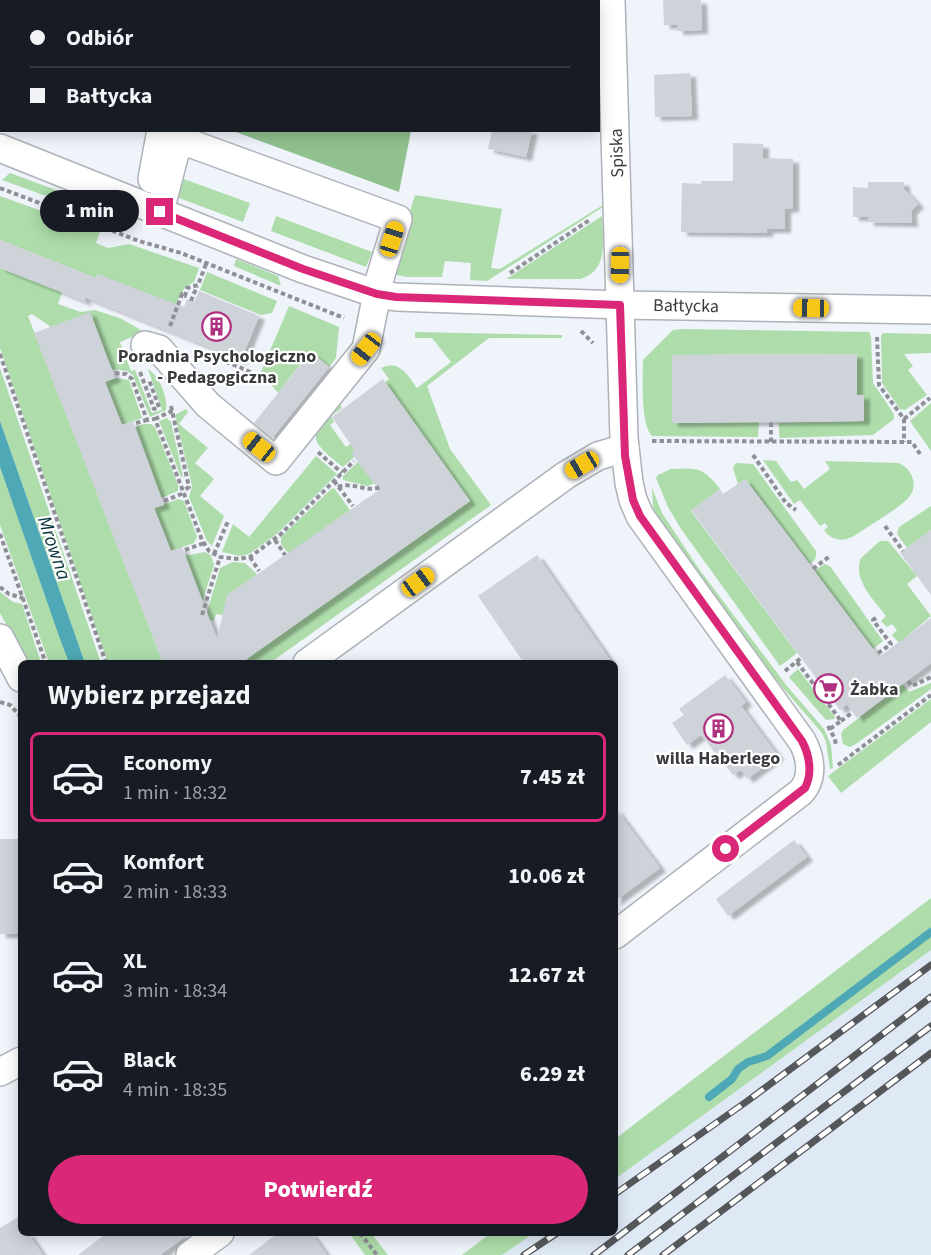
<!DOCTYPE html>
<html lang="pl">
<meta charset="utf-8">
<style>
body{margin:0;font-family:"Source Sans 3",sans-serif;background:#242831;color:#f1f3f6;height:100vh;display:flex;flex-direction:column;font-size:22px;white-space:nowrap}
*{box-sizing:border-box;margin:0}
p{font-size:20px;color:#9ea1a6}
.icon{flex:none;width:33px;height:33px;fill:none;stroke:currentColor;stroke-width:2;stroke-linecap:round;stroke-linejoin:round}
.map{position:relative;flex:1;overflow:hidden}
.side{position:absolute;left:18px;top:660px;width:600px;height:576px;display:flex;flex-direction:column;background:#171b24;border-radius:9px;box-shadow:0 3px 15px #0003}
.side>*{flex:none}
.top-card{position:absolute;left:0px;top:0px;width:600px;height:132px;box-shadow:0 3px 15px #0003;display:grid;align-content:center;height:132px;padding:0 30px;background:#171b24}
.end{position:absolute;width:27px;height:27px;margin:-14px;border:8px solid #db2777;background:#fff;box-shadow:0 0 0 3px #fff}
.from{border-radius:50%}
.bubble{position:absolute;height:42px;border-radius:21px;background:#171b24;box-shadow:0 3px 15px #0003;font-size:20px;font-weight:800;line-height:42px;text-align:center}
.car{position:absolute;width:18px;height:36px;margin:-18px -9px;border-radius:8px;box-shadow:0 0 4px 2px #0007;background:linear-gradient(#f5c518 24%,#345 0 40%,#f5c518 0 76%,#345 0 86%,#f5c518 0)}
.top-card b{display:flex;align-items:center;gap:21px;height:57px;font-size:22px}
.top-card b+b{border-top:2px solid #363941}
.top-card i{width:15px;height:15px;background:#f1f3f6}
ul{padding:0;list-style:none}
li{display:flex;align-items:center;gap:18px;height:90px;margin:0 12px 9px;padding:0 18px;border:3px solid transparent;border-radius:9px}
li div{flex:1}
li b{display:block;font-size:22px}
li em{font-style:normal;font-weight:800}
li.current{border-color:#db2777}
li>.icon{width:54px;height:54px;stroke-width:1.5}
h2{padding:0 30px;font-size:27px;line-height:72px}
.cta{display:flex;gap:12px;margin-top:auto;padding:12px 30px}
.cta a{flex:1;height:69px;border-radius:36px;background:#db2777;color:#fff;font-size:24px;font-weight:800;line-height:69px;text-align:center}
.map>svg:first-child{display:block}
.built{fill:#dfe9f6}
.green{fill:#aeddab}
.forest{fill:#91c18f}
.water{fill:#4ea8b5}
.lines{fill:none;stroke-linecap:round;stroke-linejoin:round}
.stream{stroke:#4ea8b5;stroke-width:8}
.building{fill:#ced2d9;filter:url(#shadow)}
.minor-casing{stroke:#aeb2b9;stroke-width:30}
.path{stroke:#8e9095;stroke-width:4;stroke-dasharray:4.5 3;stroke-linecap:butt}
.minor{stroke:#fff;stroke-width:27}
.rail-casing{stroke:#56575b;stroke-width:7}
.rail{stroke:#fff;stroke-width:4.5;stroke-dasharray:14;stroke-linecap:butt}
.route{stroke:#db2777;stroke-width:8}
.labels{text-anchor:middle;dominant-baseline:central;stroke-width:4.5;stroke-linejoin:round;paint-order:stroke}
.street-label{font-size:18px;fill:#3a3b3e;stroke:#fff}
.poi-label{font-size:18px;font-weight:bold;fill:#3a3b3e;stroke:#fff}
.water-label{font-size:20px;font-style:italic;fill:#09353b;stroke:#fff}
</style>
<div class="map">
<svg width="931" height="1255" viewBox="0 0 931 1255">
<defs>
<filter id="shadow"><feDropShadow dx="6" dy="4" stdDeviation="1.5" flood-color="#0004"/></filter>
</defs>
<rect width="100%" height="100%" fill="#eff3fa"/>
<polygon class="built" points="931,950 931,1255 502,1255 534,1233 615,1233 615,1179"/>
<g class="green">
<polygon points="10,173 102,207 104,217 2,180"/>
<polygon points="178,177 250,203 243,222 171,195"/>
<polygon points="415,195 502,209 491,268 500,269 603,205 603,207 487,281 470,280 471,263 445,261 442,277 407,277 391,274"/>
<polygon points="0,196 100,232 96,243 108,248 129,244 199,268 194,282 185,287 169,316 98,274 96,278 0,240"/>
<polygon points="276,216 372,252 366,267 271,231"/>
<path d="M602 216C603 240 609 271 580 279H506Z"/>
<polygon points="236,259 278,276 281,286 234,266"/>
<path d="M0 268 62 292 58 304 81 312 95 310 122 319 144 332 120 342 131 371 135 370 152 413 162 410 148 369C159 376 168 397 166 410L150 417 133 375 127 371 112 369 32 314 28 316 163 663H108L0 348Z"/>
<polygon points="207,272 277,301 272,313 261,315 200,290"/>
<polygon points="289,306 339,327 336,358 329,367 310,352 278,393 261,372"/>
<path d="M682 329 869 332 871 337 873 383 894 414V419L873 435 780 438 779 436V423L864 421V395H857L856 354 672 355 673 423 759 422 758 437 652 436C640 424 643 377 643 360L673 330Z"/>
<path d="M415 332 562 335V338H489L427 386 450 449 491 505 270 663H241L470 501 385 382 389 379 381 368C399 359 408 375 417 388L451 362 432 338H415Z"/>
<polygon points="883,333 931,334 931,353 904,354 913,366 908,370 927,395 905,410 900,409 882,383 881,336"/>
<polygon points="0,368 101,663 85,663 0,421"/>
<polygon points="115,378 129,380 142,418 122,425 105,382"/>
<path d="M337 400 342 408 331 416 334 422 330 425 346 447 351 444 355 451 352 453 354 457 343 467C305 437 311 437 337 400Z"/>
<polygon points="931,403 931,451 910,421"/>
<polygon points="186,409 188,412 179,424 208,448 195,463 214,479 200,496 224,516 212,546 207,541 189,497 192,486 175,415"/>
<polygon points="167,418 171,422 183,476 181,477 159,421"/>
<polygon points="143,424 151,424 155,427 178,485 178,491 161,498 135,427"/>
<polygon points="316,456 337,474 278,533 249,554 240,556 222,552 233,524 249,537"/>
<path d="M763 460 776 461 791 482 797 480 804 489 830 469 825 461 898 463C912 468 919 485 909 497 900 508 867 527 854 536 842 542 832 541 824 530L828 527 825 523 820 526 800 500 794 504Z"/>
<polygon points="358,462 366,472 370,470 378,482 367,486 343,480 343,476"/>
<path d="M736 463 753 464 816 551C817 557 815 561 810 564L745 479 738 484 733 468Z"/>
<polygon points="0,467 69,663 49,663 0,525"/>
<path d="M671 469C697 468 703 467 720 489L691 511 797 653 780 666 681 529 668 507 656 478 658 475Z"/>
<polygon points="334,488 350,510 289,554 281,544 281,537 331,489"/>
<polygon points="652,488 662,513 699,569 787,686 824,729 831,745 833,768 830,769 826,742 822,733 777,681 658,518 653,507"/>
<polygon points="178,499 184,501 197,537 194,543 171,551 154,508"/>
<polygon points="931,506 931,530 907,548 897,534 899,527"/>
<path d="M880 541H888L917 576 907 584 931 616 899 643 892 635 897 630 892 624 887 627 881 621 886 616C874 600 852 579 861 558Z"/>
<polygon points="204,552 211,555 214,565 200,609 185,556"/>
<polygon points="233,562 245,563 257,574 223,615 216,614 214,621 205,619 220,568"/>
<polygon points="825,564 830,566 883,641 873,649 814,571"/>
<polygon points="0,592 13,602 22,604 41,663 27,663 0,613"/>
<polygon points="798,669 835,717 834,719 826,720 789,677"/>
<polygon points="931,683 931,689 856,744 850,747 843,744 841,734 843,730 903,684 909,692"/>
<polygon points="931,699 931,722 841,793 828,776"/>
<polygon points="931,898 931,950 615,1179 615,1139"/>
<polygon points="349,1233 371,1233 388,1255 365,1255"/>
<polygon points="491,1233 534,1233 502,1255 462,1255"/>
</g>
<polygon class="forest" points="233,131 411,131 399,192"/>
<polygon class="water" points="0,421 85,663 69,663 59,636 0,467"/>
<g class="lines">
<polyline class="stream" points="709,1097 732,1079 738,1069 748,1062 767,1056 931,932"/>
</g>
<g class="building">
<polygon points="663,0 701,0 702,30 677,31 677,25 664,25"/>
<polygon points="690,73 692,116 655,117 654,75"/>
<polygon points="492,130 532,130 526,157 488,149"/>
<polygon points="733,143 763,144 763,158 793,159 793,208 785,209 785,229 767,229 767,233 681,232 682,183 701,184 701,181 733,181"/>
<polygon points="868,182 904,182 904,189 918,204 911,211 912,223 868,222 868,217 853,217 853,187 868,188"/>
<polygon points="0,240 96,278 98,274 184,307 187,299 194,302 199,291 259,316 241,360 84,297 86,302 0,268"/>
<polygon points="90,312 115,378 105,382 122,425 133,421 164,505 154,508 171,551 182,547 217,639 227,595 379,490 351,453 355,451 332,417 383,379 470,501 241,663 163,663 34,333"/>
<polygon points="311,352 329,367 272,438 254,423"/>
<polygon points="857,354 857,395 864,395 864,421 672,423 672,355"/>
<polygon points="745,479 879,657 931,618 931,663 857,718 847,704 840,710 691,510 720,489 723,494"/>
<polygon points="931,530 931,595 900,553"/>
<polygon points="537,555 612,663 524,663 478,596"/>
<polygon points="725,675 746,702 741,706 778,756 747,779 741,770 733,775 701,735 687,745 672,723 684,715 679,709"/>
<polygon points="615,808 660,868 615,901"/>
<rect x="0" y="839" width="21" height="95"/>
<polygon points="794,840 807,857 728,916 716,899"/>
<polygon points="18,1217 21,1222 21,1233 28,1233 43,1255 0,1255 0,1228"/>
<polygon points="107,1233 190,1233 160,1255 78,1255"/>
<polygon points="278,1233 311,1233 327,1255 249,1255"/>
</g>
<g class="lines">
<defs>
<g id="minor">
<path d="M611 0 624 438 629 483 633 500 640 516 802 741C811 757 814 778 801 792L615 935"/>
<polyline points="185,2 186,0"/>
<polyline points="0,148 303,269 377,294 396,297 620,305 931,310"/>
<polyline points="152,179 161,130"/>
<polyline points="145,345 159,349 208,405 276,461 366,349 380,278 398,219 189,143 183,142 175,153 160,211"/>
<polyline points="0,638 21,678"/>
<polyline points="307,663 566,475 598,456 625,448"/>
<polyline points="0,1072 21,1061"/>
<polyline points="190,1255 220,1233"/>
</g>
</defs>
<use href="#minor" class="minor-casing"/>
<g class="path">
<polyline points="0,188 139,241 181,253 344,318"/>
<polyline points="510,273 591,219"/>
<polyline points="191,301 197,286"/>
<polyline points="170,326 182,294 185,296 187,288 198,285 206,264"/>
<polyline points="581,331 593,343"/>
<polyline points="877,337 879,385 904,419 904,442"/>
<polyline points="198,350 253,373"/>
<polyline points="0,354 106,663"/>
<polyline points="140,372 154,409 159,407 149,380"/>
<polyline points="115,373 126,374 132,379 147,420 155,419 202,540 209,551 220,557 239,559 250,557 281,534 354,461"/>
<polyline points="171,406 189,487 183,491"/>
<polyline points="155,419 174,410"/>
<polyline points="904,419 930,398"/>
<polyline points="136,423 147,420"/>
<polyline points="652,441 912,442 920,454"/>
<polyline points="771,442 771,422"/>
<polyline points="318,452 342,473"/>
<polyline points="753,455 786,503 796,510"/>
<polyline points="334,481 353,506"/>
<path d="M338 487C352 481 366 493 380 487"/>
<polyline points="164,501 184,493"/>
<polyline points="885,526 903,551"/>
<polyline points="0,534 45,661"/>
<polyline points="275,540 285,555"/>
<polyline points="185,550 204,543"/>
<polyline points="214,554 228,521"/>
<polyline points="250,557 259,571"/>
<polyline points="813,569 830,556"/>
<polyline points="0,587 9,594 23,598"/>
<polyline points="202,615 220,557"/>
<polyline points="876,618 873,620 891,644 877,654"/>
<polyline points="797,662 841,721 830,729"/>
<polyline points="785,671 801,658"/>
<polyline points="908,681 912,686 931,677"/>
<polyline points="821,694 826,691"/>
<polyline points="0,702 10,705 21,717"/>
<polyline points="841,721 853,712"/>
<polyline points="828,726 835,739 836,746"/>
<polyline points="838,765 931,695"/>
<polyline points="360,1233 377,1255"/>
</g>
<use href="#minor" class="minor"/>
<defs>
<g id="rail">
<polyline points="615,1194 746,1102 931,965"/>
<polyline points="524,1255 557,1233"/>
<polyline points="594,1255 931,997"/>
<polyline points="628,1255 931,1026"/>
<polyline points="663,1255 931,1053"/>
</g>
</defs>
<use href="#rail" class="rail-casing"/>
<use href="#rail" class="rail"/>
</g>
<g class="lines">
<path class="route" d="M160 212 303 269 377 294 396 297 620 305 625 456 633 500 640 516 802 741C809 754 813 773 805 788L726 849"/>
</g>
<defs>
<symbol id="building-ring" viewBox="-11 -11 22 22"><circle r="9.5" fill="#fff" stroke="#b03180" stroke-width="1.5"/><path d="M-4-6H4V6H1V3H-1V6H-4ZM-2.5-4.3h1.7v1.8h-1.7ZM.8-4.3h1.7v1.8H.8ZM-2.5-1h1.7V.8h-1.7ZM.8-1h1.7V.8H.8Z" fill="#b03180"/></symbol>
<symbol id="supermarket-ring" viewBox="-11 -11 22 22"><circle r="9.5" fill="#fff" stroke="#b03180" stroke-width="1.5"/><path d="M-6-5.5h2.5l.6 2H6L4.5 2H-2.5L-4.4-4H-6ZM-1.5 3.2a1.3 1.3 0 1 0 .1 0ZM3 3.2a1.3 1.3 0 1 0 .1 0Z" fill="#b03180"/></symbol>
</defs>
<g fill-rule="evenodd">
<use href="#building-ring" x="200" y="310" width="33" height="33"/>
<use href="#supermarket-ring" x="812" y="672" width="33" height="33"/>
<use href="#building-ring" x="702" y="712" width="33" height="33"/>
</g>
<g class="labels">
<g class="street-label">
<text transform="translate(617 153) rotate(-92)">Spiska</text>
<text transform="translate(686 306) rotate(1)">Bałtycka</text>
</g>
<g class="poi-label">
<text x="217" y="356">Poradnia Psychologiczno<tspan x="217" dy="21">- Pedagogiczna</tspan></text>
<text x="850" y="689" text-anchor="start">Żabka</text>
<text x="718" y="758">willa Haberlego</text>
</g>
<g class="water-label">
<text transform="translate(54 548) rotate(71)">Mrowna</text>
</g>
</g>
</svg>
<i class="end from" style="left:726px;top:849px"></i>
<i class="end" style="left:160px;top:212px"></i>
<div class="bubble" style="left:40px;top:190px;width:99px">1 min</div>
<i class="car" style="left:392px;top:239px;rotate:17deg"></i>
<i class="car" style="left:620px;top:265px;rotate:181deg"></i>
<i class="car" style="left:811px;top:308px;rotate:271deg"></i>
<i class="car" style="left:366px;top:349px;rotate:218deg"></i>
<i class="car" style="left:259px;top:447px;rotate:309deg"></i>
<i class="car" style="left:582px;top:465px;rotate:240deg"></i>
<i class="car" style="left:418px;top:582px;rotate:54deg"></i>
<div class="top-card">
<b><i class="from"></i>Odbiór</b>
<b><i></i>Bałtycka</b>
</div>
<section class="side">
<h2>Wybierz przejazd</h2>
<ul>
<li class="current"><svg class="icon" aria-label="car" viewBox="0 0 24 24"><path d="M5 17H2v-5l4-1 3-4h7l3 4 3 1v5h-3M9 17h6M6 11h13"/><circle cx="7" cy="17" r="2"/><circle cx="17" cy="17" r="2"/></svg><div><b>Economy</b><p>1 min · 18:32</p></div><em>7.45 zł</em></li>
<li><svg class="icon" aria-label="car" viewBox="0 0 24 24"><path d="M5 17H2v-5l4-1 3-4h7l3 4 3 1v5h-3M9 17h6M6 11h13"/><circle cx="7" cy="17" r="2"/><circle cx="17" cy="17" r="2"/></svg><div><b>Komfort</b><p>2 min · 18:33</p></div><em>10.06 zł</em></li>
<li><svg class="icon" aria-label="car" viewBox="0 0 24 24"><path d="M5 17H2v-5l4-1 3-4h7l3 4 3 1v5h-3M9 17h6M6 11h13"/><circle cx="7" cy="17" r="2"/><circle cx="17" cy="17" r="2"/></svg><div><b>XL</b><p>3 min · 18:34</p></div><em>12.67 zł</em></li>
<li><svg class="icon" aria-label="car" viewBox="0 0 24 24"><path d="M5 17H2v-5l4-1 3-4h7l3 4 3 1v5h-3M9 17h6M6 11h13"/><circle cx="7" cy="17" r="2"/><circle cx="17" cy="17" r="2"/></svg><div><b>Black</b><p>4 min · 18:35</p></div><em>6.29 zł</em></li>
</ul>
<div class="cta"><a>Potwierdź</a></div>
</section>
</div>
